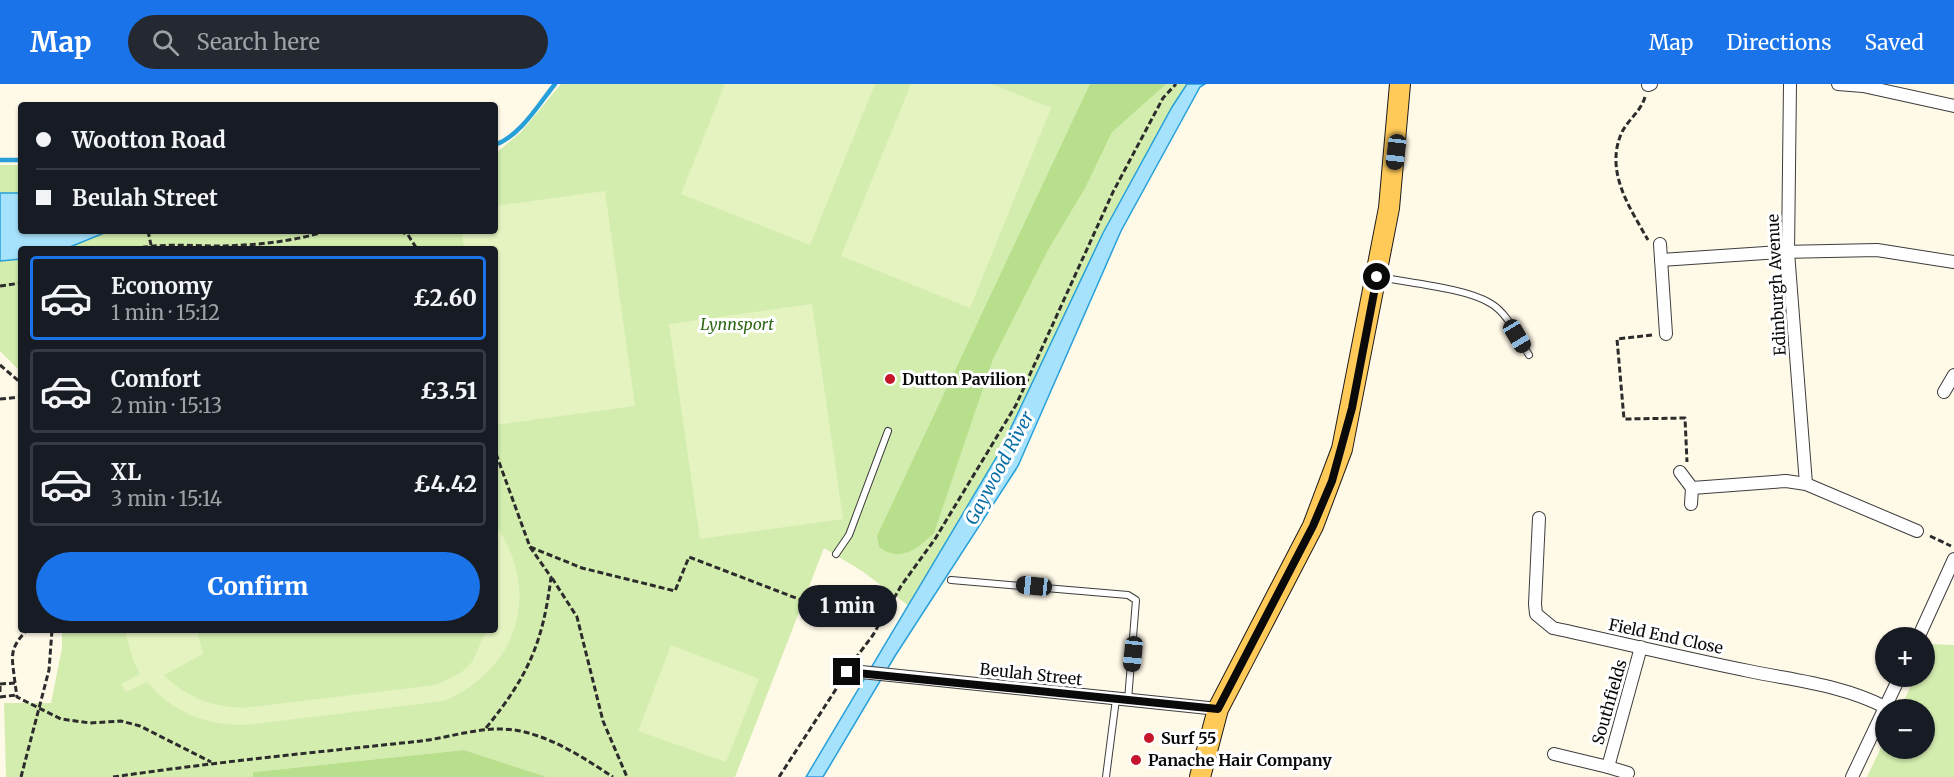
<!DOCTYPE html>
<meta charset="utf-8">
<style>
body{margin:0;font-family:Merriweather,serif;background:#242831;color:#f1f3f6;height:100vh;display:flex;flex-direction:column;font-size:22px;white-space:nowrap}
*{box-sizing:border-box;margin:0}
p{font-size:20px;color:#9ea1a6}
.icon{flex:none;width:33px;height:33px;fill:none;stroke:currentColor;stroke-width:2;stroke-linecap:round;stroke-linejoin:round}
.map{position:relative;flex:1;overflow:hidden}
.details{position:absolute;left:18px;top:162px;width:480px;height:387px;display:flex;flex-direction:column;background:#171b24;border-radius:6px;box-shadow:0 2px 4px #0004}
.details>*{flex:none}
.banner{position:absolute;left:18px;top:18px;width:480px;height:132px;border-radius:6px;box-shadow:0 2px 4px #0004;display:grid;align-content:center;height:132px;padding:0 18px;background:#171b24}
.tools{position:absolute;left:1875px;top:543px;display:grid;gap:12px}
.tools a{display:grid;place-items:center;width:60px;height:60px;border-radius:50%;background:#171b24;box-shadow:0 2px 4px #0004;font-size:30px}
.end{position:absolute;width:27px;height:27px;margin:-14px;border:8px solid #0a0a0a;background:#fff;box-shadow:0 0 0 3px #fff}
.from{border-radius:50%}
.bubble{position:absolute;height:42px;border-radius:21px;background:#171b24;box-shadow:0 2px 4px #0004;font-size:20px;font-weight:800;line-height:42px;text-align:center}
.car{position:absolute;width:18px;height:36px;margin:-18px -9px;border-radius:8px;box-shadow:0 0 4px 2px #0007;background:linear-gradient(#222 24%,#8ab4d8 0 40%,#222 0 76%,#8ab4d8 0 86%,#222 0)}
.banner b{display:flex;align-items:center;gap:21px;height:57px;font-size:22px}
.banner b+b{border-top:2px solid #363941}
.banner i{width:15px;height:15px;background:#f1f3f6}
ul{padding:10px 0 0;list-style:none}
li{display:flex;align-items:center;gap:18px;height:84px;margin:0 12px 9px;padding:0 6px;border:3px solid #363941;border-radius:6px}
li div{flex:1}
li b{display:block;font-size:22px}
li em{font-style:normal;font-weight:800}
li.active{border-color:#1a73e8}
li>.icon{width:54px;height:54px;stroke-width:1.5}
.cta{display:flex;gap:12px;margin-top:auto;padding:12px 18px}
.cta a{flex:1;height:69px;border-radius:36px;background:#1a73e8;color:#fff;font-size:24px;font-weight:800;line-height:69px;text-align:center}
header{display:flex;align-items:center;gap:36px;box-sizing:border-box;height:84px;padding:0 30px;background:#1a73e8;color:#fff}
header strong{font-size:28px}
nav{display:flex;gap:33px;margin-inline-start:auto;font-size:21px}
.search{width:420px;height:54px;background:#242831;display:flex;align-items:center;gap:15px;box-sizing:border-box;padding:0 21px;border-radius:33px;color:#9ea1a6;font-size:22px}
.map>svg:first-child{display:block}
.green{fill:#d3edae}
.forest{fill:#b7df8c}
.pitch{fill:#e5f3c1}
.water{fill:#a6e2fc;stroke:#27a0da;stroke-width:1.5}
.lines{fill:none;stroke-linecap:round;stroke-linejoin:round}
.stream{stroke:#27a0da;stroke-width:4.5}
.service-casing{stroke:#3d3d3d;stroke-width:8}
.minor-casing{stroke:#3d3d3d;stroke-width:14}
.primary-casing{stroke:#1b1b1b;stroke-width:22}
.path{stroke:#2c2c2c;stroke-width:3;stroke-dasharray:6 3;stroke-linecap:butt}
.service{stroke:#fff;stroke-width:6}
.minor{stroke:#fff;stroke-width:12}
.primary{stroke:#ffca58;stroke-width:20}
.route{stroke:#0a0a0a;stroke-width:8}
.poi-dot{fill:#c6162b;stroke:#fff;stroke-width:2}
.labels{text-anchor:middle;dominant-baseline:central;stroke-width:6;stroke-linejoin:round;paint-order:stroke}
.street-label{font-size:16px;fill:#0a0a0a;stroke:#fff}
.park-label{font-size:16px;font-style:italic;fill:#2d6716;stroke:#fff}
.poi-label{font-size:16px;font-weight:bold;fill:#0a0a0a;stroke:#fff;text-anchor:start}
.water-label{font-size:18px;font-style:italic;fill:#096da6;stroke:#fff}
</style>
<header>
<strong>Map</strong>
<div class="search"><svg class="icon" aria-label="search" viewBox="0 0 24 24"><circle cx="10" cy="10" r="6"/><path d="M15 15l6 6"/></svg>Search here</div>
<nav><a>Map</a><a>Directions</a><a>Saved</a></nav>
</header>
<div class="map">
<svg width="1954" height="693" viewBox="0 0 1954 693">
<rect width="100%" height="100%" fill="#fff9e8"/>
<g class="green">
<polygon points="561,0 1187,0 1172,23 1103,149 999,369 909,522 862,487 824,464 735,693 547,693 464,666 253,688 253,693 6,693 4,619 51,619 62,564 62,546 495,546 495,165 21,165 21,288 0,267 0,81 21,81 21,147 495,147 495,70 521,48"/>
<polygon points="1931,560 1954,561 1954,693 1867,693 1885,655 1886,664 1924,664 1924,626 1900,625 1915,593 1924,592 1925,573"/>
</g>
<g class="forest">
<path d="M1090 0H1166L1112 48 1085 104 1048 166 993 275 934 449C917 465 901 479 879 463L877 452Z"/>
<polygon points="464,666 547,693 253,693 253,688"/>
</g>
<g class="pitch">
<polygon points="725,0 875,0 810,161 681,110"/>
<polygon points="911,0 992,0 1051,24 970,224 841,172"/>
<polygon points="605,107 635,322 495,341 495,165 464,165 462,147 495,147 495,122"/>
<polygon points="812,220 843,435 700,455 669,240"/>
<path d="M495 440C542 508 519 584 444 617L246 641C206 641 173 629 147 598L126 608 121 600 140 590 133 576 125 546H197L203 570 164 591C187 614 211 622 243 624L436 601 462 588 472 578 487 546H495Z"/>
<polygon points="671,561 759,595 726,678 638,647"/>
</g>
<g class="water">
<polygon points="1187,0 1205,0 1200,3 1121,147 1018,382 895,572 823,693 806,693 999,369 1103,149 1172,23"/>
<polygon points="0,109 21,109 21,147 109,147 65,165 21,165 21,175 0,177"/>
</g>
<g class="lines">
<g class="stream">
<path d="M495 61C521 51 538 21 555 0"/>
<polyline points="0,76 21,76"/>
</g>
<defs>
<g id="service">
<path d="M1380 193C1409 199 1465 204 1490 219 1508 229 1518 254 1529 271"/>
<polyline points="836,470 849,451 888,347"/>
<polyline points="951,496 1128,511 1136,516 1128,616"/>
<polyline points="1106,693 1116,615"/>
</g>
<g id="minor">
<polyline points="1790,0 1788,168 1806,400"/>
<polyline points="1838,0 1863,2 1954,22"/>
<polyline points="1648,1 1651,0"/>
<polyline points="1660,160 1666,250"/>
<polyline points="1661,176 1781,168 1877,166 1954,178"/>
<polyline points="1944,308 1954,291"/>
<polyline points="1680,388 1692,404 1691,420"/>
<polyline points="1692,404 1786,397 1806,400 1917,447"/>
<path d="M1539 434 1535 520 1536 530 1553 544C1618 558 1684 574 1749 587 1797 597 1842 601 1885 623"/>
<polyline points="1918,554 1954,475"/>
<polyline points="842,586 1218,625"/>
<polyline points="1554,670 1608,683 1641,563"/>
<polyline points="1608,683 1628,689"/>
<polyline points="1852,693 1900,592"/>
</g>
<polyline id="primary" points="1200,693 1218,625 1313,442 1342,365 1389,124 1400,0"/>
</defs>
<use href="#service" class="service-casing"/>
<use href="#minor" class="minor-casing"/>
<use href="#primary" class="primary-casing"/>
<g class="path">
<path d="M1645 13C1641 27 1628 36 1622 48 1604 87 1630 124 1648 156"/>
<polyline points="148,147 151,161"/>
<polyline points="400,147 408,151 417,165"/>
<path d="M133 165C162 159 192 162 221 162 257 161 292 158 326 147"/>
<polyline points="0,202 21,199"/>
<polyline points="1652,251 1617,255 1624,335 1685,334 1687,378"/>
<polyline points="0,281 21,299"/>
<polyline points="0,315 21,313"/>
<polyline points="1930,452 1951,462"/>
<polyline points="530,463 582,484 675,507 689,473 822,524"/>
<polyline points="552,494 577,533 603,637 627,693"/>
<polyline points="855,575 873,551 901,502 935,455 1016,321 1113,108 1163,14 1176,0"/>
<path d="M15 599C12 572 8 566 27 546"/>
<polyline points="0,600 15,599 17,613 61,635 90,639 121,637 140,642 211,678"/>
<polyline points="0,608 0,600"/>
<polyline points="0,613 16,611"/>
<path d="M486 644C528 592 543 559 551 493L530 463 495 367"/>
<polyline points="21,693 49,586 52,546"/>
<path d="M113 693C215 678 318 668 421 657 454 653 486 640 520 647 554 654 584 674 613 693"/>
<polyline points="779,693 840,599"/>
</g>
<use href="#service" class="service"/>
<use href="#minor" class="minor"/>
<use href="#primary" class="primary"/>
</g>
<g class="lines">
<polyline class="route" points="847,588 1218,625 1313,442 1332,397 1352,324 1377,193"/>
</g>
<g class="poi-dot">
<circle cx="890" cy="295" r="6"/>
<circle cx="1149" cy="654" r="6"/>
<circle cx="1136" cy="676" r="6"/>
</g>
<g class="labels">
<g class="street-label">
<text transform="translate(1776 201) rotate(-93)">Edinburgh Avenue</text>
<text transform="translate(1666 552) rotate(12)">Field End Close</text>
<text transform="translate(1031 590) rotate(6)">Beulah Street</text>
<text transform="translate(1609 618) rotate(-74)">Southfields</text>
</g>
<g class="park-label">
<text x="737" y="240">Lynnsport</text>
</g>
<g class="poi-label">
<text x="902" y="295">Dutton Pavilion</text>
<text x="1161" y="654">Surf 55</text>
<text x="1148" y="676">Panache Hair Company</text>
</g>
<g class="water-label">
<text transform="translate(999 384) rotate(-62)">Gaywood River</text>
</g>
</g>
</svg>
<div class="tools">
<a>+</a>
<a>−</a>
</div>
<i class="end from" style="left:1377px;top:193px"></i>
<i class="end" style="left:847px;top:588px"></i>
<div class="bubble" style="left:798px;top:501px;width:99px">1 min</div>
<i class="car" style="left:1396px;top:68px;rotate:187deg"></i>
<i class="car" style="left:1517px;top:252px;rotate:149deg"></i>
<i class="car" style="left:1034px;top:502px;rotate:276deg"></i>
<i class="car" style="left:1133px;top:570px;rotate:186deg"></i>
<div class="banner">
<b><i class="from"></i>Wootton Road</b>
<b><i></i>Beulah Street</b>
</div>
<section class="details">
<ul>
<li class="active"><svg class="icon" aria-label="car" viewBox="0 0 24 24"><path d="M5 17H2v-5l4-1 3-4h7l3 4 3 1v5h-3M9 17h6M6 11h13"/><circle cx="7" cy="17" r="2"/><circle cx="17" cy="17" r="2"/></svg><div><b>Economy</b><p>1 min · 15:12</p></div><em>£2.60</em></li>
<li><svg class="icon" aria-label="car" viewBox="0 0 24 24"><path d="M5 17H2v-5l4-1 3-4h7l3 4 3 1v5h-3M9 17h6M6 11h13"/><circle cx="7" cy="17" r="2"/><circle cx="17" cy="17" r="2"/></svg><div><b>Comfort</b><p>2 min · 15:13</p></div><em>£3.51</em></li>
<li><svg class="icon" aria-label="car" viewBox="0 0 24 24"><path d="M5 17H2v-5l4-1 3-4h7l3 4 3 1v5h-3M9 17h6M6 11h13"/><circle cx="7" cy="17" r="2"/><circle cx="17" cy="17" r="2"/></svg><div><b>XL</b><p>3 min · 15:14</p></div><em>£4.42</em></li>
</ul>
<div class="cta"><a>Confirm</a></div>
</section>
</div>
